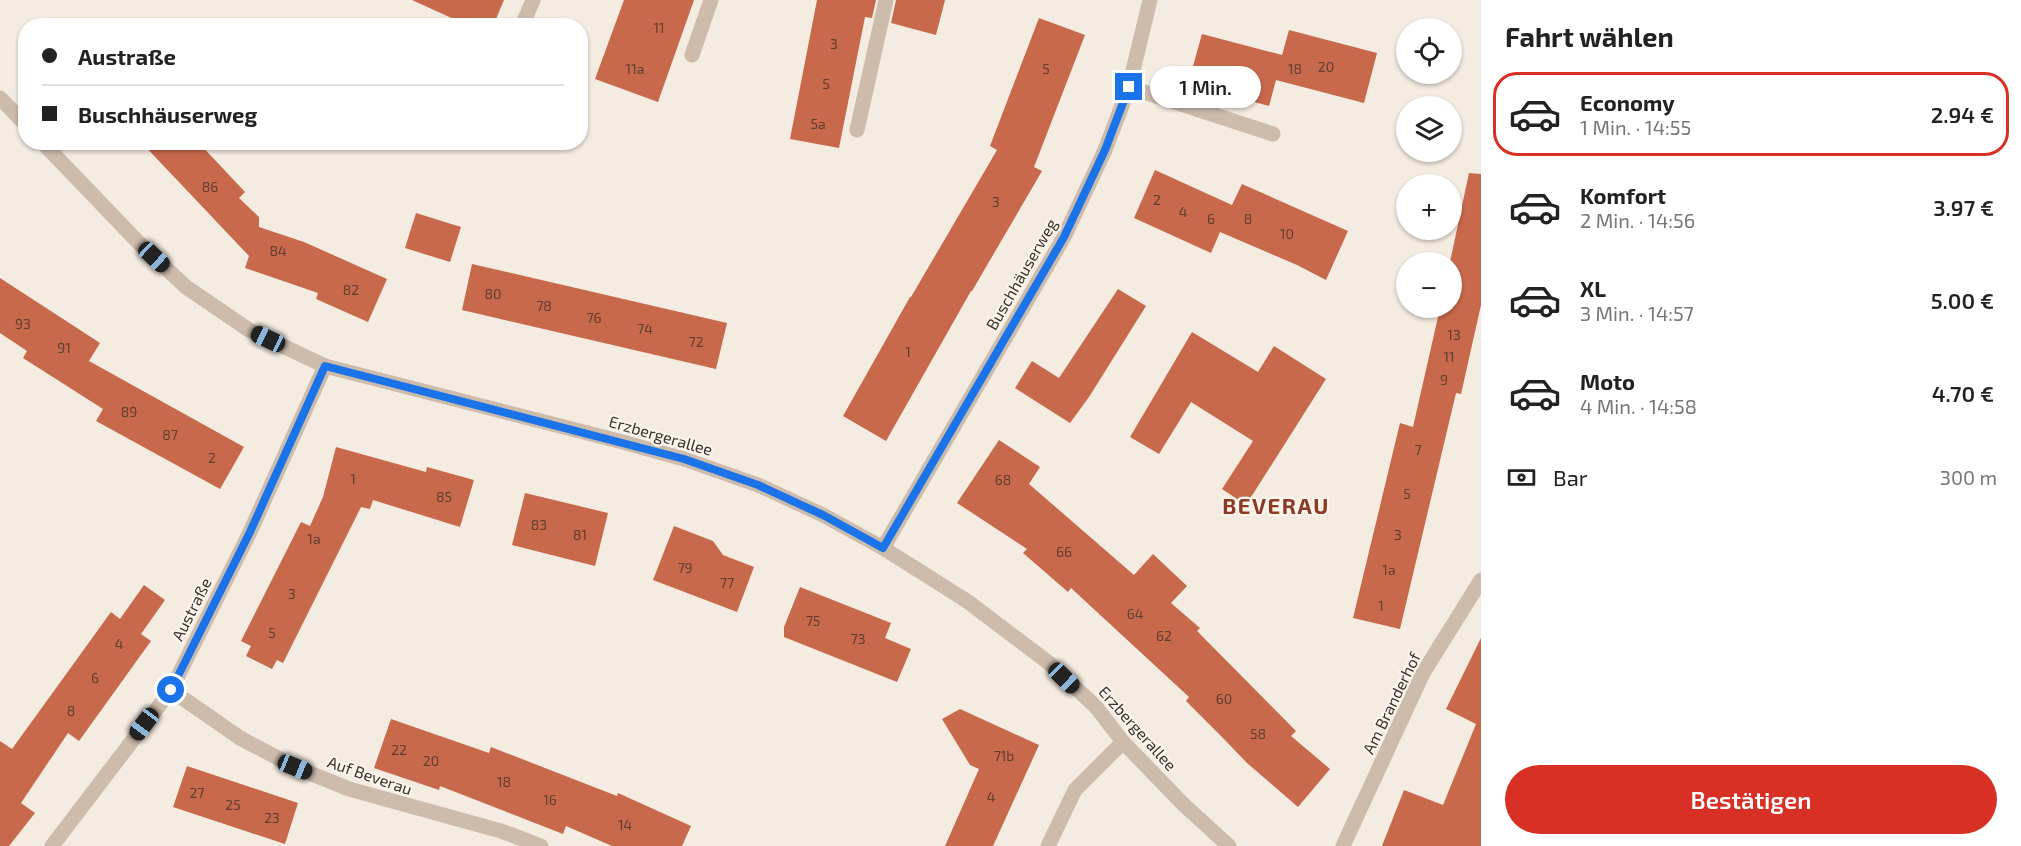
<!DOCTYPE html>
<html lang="de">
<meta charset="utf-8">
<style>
body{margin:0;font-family:"Exo 2",sans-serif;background:#f6f6f6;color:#222;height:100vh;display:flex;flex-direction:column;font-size:22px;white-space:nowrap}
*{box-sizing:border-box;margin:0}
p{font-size:20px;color:#767676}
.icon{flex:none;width:33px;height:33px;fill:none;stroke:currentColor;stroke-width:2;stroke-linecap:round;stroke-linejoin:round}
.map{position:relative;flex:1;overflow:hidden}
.details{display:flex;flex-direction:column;background:#fff;width:540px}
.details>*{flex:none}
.banner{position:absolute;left:18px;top:18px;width:570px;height:132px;border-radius:24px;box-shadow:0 2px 4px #0004;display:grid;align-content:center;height:132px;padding:0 24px;background:#fff}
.buttons{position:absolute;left:1396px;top:18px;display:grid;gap:12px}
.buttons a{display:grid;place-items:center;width:66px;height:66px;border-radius:50%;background:#fff;box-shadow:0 2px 4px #0004;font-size:30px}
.end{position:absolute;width:27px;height:27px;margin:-14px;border:8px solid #1a73e8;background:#fff;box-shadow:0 0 0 3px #fff}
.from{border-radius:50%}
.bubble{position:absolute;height:42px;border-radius:21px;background:#fff;box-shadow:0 2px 4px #0004;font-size:20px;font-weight:600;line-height:42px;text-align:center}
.car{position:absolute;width:18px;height:36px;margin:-18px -9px;border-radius:8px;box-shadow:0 0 4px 2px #0007;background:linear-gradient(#222 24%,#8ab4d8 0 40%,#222 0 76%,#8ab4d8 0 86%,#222 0)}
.banner b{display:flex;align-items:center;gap:21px;height:57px;font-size:22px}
.banner b+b{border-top:2px solid #e0e0e0}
.banner i{width:15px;height:15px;background:#222}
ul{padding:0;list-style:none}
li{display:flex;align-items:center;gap:18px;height:84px;margin:0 12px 9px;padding:0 12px;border:3px solid transparent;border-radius:24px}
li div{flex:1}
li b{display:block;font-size:22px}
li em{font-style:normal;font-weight:600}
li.on{border-color:#d93025}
li>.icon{width:54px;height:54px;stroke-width:1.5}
h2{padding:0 24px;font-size:27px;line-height:72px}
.pay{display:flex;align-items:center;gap:15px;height:66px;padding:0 24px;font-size:22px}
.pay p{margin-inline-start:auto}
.primary-button{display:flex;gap:12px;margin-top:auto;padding:12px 24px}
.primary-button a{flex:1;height:69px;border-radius:36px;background:#d93025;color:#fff;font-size:24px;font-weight:600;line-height:69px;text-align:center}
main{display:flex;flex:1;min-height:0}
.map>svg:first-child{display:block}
.building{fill:#c8694b}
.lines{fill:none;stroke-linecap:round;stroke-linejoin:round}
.minor{stroke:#cdbbac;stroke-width:15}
.route{stroke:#1a73e8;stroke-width:8}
.labels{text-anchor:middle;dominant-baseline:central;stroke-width:4.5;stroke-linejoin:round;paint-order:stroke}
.number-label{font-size:14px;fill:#5e3e33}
.street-label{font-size:16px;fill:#3b302b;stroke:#fbf5ee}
.district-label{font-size:22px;font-weight:bold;letter-spacing:1.5px;fill:#8c3b22;stroke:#fbf5ee}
</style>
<main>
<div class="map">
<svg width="1481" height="846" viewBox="0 0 1481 846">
<rect width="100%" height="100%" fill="#f4ebe1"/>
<g class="building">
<polygon points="412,0 504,0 493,26 469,26"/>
<polygon points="624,0 694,0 658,102 595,79"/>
<polygon points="817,0 876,0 872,18 865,17 839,148 790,139"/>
<polygon points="896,0 945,0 936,35 891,23"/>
<polygon points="1039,18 1085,35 1034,167 1042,171 972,291 971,291 886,441 843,416 910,297 911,297 997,150 990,146"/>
<polygon points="1289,30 1377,53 1364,103 1276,80 1269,106 1188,84 1202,34 1282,55"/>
<polygon points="141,142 198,142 245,192 239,198 259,217 259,227 304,242 387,279 368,322 316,299 318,293 245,268 249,256"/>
<polygon points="1155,170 1232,205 1242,184 1348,231 1326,280 1297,265 1220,232 1211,253 1134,218"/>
<polygon points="1469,173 1481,174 1481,305 1461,394 1456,393 1400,629 1353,618 1400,423 1413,427 1440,308 1452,308 1452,262 1450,262"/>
<polygon points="416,213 461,227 450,262 405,248"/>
<polygon points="472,264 727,323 716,369 462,310"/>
<polygon points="0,278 100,343 89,361 244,447 220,489 96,421 103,409 23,358 27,351 0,333"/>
<polygon points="1118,289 1146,306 1089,397 1070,423 1015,388 1032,361 1059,378"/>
<polygon points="1192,332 1258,372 1274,346 1326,379 1246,505 1222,489 1253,441 1191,402 1159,454 1130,437"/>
<polygon points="999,440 1040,467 1029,484 1134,575 1153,554 1187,586 1171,603 1200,628 1197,631 1296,731 1291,736 1330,769 1298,807 1247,763 1221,736 1186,701 1189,697 1071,588 1068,592 1023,553 1027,549 957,503"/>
<polygon points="336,447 426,472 427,467 474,480 460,527 373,500 370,509 361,507 283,663 277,660 272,669 246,656 251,646 241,641 301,522 310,526 323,497"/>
<polygon points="525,493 608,513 595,566 512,545"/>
<polygon points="674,526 713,541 723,555 754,567 737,612 653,580"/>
<polygon points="144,585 165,600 141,634 151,641 79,741 68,733 21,803 35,813 9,846 0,846 0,741 12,749 111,612 120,619"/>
<polygon points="800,587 891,623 885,638 911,649 897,682 784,637 784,627"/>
<polygon points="1481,638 1481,846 1382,846 1404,790 1443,805 1476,724 1446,709"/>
<polygon points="960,709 1039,745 993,846 945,846 979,769 970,765 942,719"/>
<polygon points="391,719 489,753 491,747 617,796 618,793 691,826 682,846 612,846 566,826 563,834 440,786 439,790 374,768"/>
<polygon points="187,766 298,803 285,844 173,807"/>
</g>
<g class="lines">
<g class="minor">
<polyline points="522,26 533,0"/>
<polyline points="692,55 711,0"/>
<polyline points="1129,87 1273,134"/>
<polyline points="0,98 26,125"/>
<polyline points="857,130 886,0"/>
<polyline points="42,142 138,242 186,287 249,330 325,366 615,440 684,459 758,485 823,515 883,548 967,601 1049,663 1096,707 1123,742 1184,805 1229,846"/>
<polyline points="883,548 1064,237 1105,150 1129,87 1150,0"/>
<polyline points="171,690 240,738 295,767 349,789 501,831 541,846"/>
<polyline points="52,846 171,690 250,532 325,366"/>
<polyline points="1048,846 1075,790 1123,742"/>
<polyline points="1343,846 1423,673 1481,580"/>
</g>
</g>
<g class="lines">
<polyline class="route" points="171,690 250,532 325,366 684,459 758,485 823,515 883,548 1064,237 1105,150 1129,87"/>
</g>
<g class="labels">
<g class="number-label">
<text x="659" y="27">11</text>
<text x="834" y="43">3</text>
<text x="1326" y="66">20</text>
<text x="635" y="68">11a</text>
<text x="1046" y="68">5</text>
<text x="1295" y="68">18</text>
<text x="826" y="83">5</text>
<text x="818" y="123">5a</text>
<text x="210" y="186">86</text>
<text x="1157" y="199">2</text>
<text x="996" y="201">3</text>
<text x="1183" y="211">4</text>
<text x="1211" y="218">6</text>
<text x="1248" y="218">8</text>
<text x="1287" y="233">10</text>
<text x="278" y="250">84</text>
<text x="351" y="289">82</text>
<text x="493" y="293">80</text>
<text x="544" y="305">78</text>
<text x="594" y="317">76</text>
<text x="23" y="323">93</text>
<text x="645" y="328">74</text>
<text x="1454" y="334">13</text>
<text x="696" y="341">72</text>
<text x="64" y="347">91</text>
<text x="908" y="351">1</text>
<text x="1449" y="356">11</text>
<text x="1444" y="379">9</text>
<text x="129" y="411">89</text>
<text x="170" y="434">87</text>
<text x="1418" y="449">7</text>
<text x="212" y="457">2</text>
<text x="353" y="478">1</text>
<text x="1003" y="479">68</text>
<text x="1407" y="493">5</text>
<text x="444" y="496">85</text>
<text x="539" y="524">83</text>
<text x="580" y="534">81</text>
<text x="1398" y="534">3</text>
<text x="314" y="538">1a</text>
<text x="1064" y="551">66</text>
<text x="685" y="567">79</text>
<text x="1389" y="569">1a</text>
<text x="727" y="582">77</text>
<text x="292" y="593">3</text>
<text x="1381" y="605">1</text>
<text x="1135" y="613">64</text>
<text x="813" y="620">75</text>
<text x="272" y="632">5</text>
<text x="1164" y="635">62</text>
<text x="858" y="638">73</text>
<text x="119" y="643">4</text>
<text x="95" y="677">6</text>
<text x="1224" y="698">60</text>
<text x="71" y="710">8</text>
<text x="1258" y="733">58</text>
<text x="399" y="749">22</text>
<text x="1004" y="755">71b</text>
<text x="431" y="760">20</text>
<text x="504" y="781">18</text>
<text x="197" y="792">27</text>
<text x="991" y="796">4</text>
<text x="550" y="799">16</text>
<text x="233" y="804">25</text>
<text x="272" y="817">23</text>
<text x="625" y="824">14</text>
</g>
<g class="street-label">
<text transform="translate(1021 274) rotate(-60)">Buschhäuserweg</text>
<text transform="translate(661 435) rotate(16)">Erzbergerallee</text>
<text transform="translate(191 609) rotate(-63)">Austraße</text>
<text transform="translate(1391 703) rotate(-64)">Am Branderhof</text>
<text transform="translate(1138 728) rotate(48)">Erzbergerallee</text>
<text transform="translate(370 775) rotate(19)">Auf Beverau</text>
</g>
<g class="district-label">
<text x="1276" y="505">BEVERAU</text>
</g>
</g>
</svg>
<div class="buttons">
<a><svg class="icon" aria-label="locate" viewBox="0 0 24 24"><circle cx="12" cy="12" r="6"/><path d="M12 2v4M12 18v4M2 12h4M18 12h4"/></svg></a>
<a><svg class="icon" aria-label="layers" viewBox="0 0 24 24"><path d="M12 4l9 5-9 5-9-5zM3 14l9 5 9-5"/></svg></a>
<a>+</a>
<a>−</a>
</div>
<i class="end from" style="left:171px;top:690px"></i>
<i class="end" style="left:1129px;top:87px"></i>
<div class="bubble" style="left:1150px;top:66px;width:111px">1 Min.</div>
<i class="car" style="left:154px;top:257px;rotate:133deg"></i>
<i class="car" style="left:268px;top:339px;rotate:295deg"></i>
<i class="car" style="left:1064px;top:678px;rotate:134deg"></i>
<i class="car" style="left:144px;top:724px;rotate:217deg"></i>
<i class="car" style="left:295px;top:767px;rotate:112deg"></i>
<div class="banner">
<b><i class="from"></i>Austraße</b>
<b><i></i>Buschhäuserweg</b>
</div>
</div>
<section class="details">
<h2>Fahrt wählen</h2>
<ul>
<li class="on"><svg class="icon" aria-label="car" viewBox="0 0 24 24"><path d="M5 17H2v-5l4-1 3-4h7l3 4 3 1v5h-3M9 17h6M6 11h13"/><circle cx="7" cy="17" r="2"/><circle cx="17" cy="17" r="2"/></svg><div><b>Economy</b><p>1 Min. · 14:55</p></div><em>2.94 €</em></li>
<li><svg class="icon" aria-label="car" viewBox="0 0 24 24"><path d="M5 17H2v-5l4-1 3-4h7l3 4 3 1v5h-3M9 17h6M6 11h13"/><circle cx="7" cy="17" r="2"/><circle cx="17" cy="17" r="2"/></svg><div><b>Komfort</b><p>2 Min. · 14:56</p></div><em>3.97 €</em></li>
<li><svg class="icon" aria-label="car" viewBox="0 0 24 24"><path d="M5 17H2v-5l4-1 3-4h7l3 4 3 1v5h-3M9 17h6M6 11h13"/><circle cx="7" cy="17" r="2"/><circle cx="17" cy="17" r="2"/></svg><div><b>XL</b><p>3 Min. · 14:57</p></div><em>5.00 €</em></li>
<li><svg class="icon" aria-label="car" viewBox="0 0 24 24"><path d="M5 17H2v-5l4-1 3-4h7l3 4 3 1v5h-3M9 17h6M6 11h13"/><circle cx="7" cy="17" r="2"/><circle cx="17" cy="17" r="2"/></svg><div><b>Moto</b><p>4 Min. · 14:58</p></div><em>4.70 €</em></li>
</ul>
<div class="pay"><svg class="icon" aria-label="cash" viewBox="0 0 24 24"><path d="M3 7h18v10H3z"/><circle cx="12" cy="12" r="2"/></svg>Bar<p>300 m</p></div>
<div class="primary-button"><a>Bestätigen</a></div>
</section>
</main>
